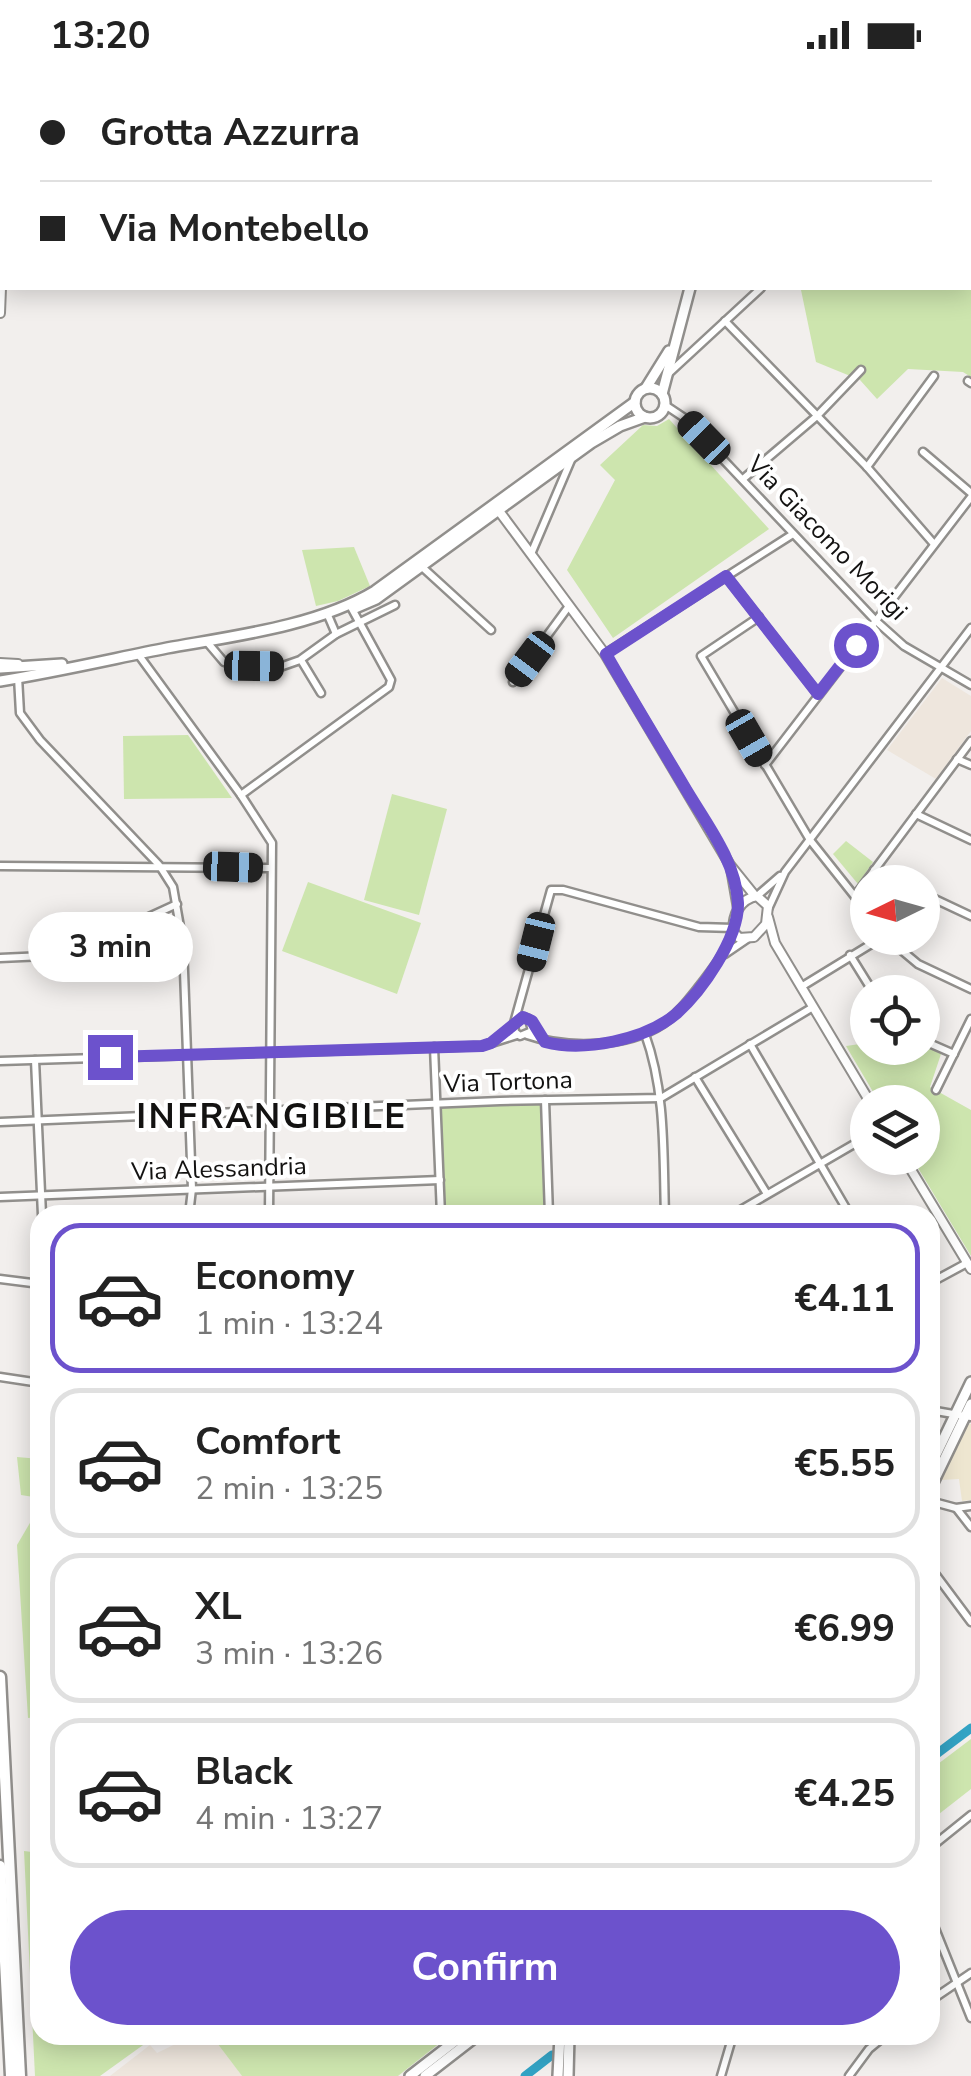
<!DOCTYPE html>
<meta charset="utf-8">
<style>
body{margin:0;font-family:"Nunito Sans",sans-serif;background:#f2f2f2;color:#222;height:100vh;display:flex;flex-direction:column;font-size:38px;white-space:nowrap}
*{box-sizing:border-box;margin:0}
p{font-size:32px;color:#767676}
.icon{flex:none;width:55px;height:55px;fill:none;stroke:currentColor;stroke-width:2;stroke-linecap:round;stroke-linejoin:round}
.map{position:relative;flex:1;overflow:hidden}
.side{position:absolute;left:30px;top:1135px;width:910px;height:840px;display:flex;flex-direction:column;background:#fff;border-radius:30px;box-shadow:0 5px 25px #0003}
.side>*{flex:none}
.hud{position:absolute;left:0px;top:0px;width:972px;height:220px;box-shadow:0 5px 25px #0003;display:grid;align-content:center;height:220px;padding:0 40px;background:#fff}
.needle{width:65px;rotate:265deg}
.controls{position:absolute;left:850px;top:795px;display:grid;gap:20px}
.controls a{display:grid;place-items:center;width:90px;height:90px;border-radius:50%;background:#fff;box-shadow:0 5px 25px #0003;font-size:50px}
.end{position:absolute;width:45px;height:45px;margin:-22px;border:12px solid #6c52cc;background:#fff;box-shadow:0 0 0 5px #fff}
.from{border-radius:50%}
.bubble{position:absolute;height:70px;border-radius:35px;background:#fff;box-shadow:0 5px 25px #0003;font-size:32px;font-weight:700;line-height:70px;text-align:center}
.car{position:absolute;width:30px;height:60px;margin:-30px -15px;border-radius:12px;box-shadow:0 0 8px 2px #0007;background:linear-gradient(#222 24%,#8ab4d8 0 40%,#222 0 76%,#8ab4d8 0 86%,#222 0)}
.hud b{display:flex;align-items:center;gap:35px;height:95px;font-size:38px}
.hud b+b{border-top:2px solid #e0e0e0}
.hud i{width:25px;height:25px;background:#222}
ul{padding:18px 0 0;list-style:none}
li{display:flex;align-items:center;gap:30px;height:150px;margin:0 20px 15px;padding:0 20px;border:5px solid #e0e0e0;border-radius:30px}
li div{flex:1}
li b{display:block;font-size:38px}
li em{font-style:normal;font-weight:700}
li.current{border-color:#6c52cc}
li>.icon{width:90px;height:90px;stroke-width:1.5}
.action{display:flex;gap:20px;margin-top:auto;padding:20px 40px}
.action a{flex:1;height:115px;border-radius:60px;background:#6c52cc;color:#fff;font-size:40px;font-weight:700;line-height:115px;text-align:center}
.status{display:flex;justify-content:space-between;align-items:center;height:70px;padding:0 50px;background:#fff;direction:ltr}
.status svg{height:28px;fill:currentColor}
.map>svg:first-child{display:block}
.built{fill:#eee6dd}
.industrial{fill:#eee6d0}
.green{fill:#cde5ae}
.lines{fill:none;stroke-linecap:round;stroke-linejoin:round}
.canal{stroke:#33a3c4;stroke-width:9}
.minor-casing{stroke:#918f8c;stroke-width:11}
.tertiary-casing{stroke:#918f8c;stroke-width:12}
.secondary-casing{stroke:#918f8c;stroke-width:14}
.primary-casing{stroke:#918f8c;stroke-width:15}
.minor{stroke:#fff;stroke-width:6}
.tertiary{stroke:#fff;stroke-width:8}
.secondary{stroke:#fff;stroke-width:9}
.primary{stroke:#fff;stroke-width:10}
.route{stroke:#6c52cc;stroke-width:12}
.labels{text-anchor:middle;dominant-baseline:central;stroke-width:8;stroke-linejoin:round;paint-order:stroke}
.street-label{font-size:25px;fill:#131211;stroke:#fff}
.district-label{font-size:35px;font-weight:bold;letter-spacing:2.5px;fill:#131211;stroke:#fff}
</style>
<div class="status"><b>13:20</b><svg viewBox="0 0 49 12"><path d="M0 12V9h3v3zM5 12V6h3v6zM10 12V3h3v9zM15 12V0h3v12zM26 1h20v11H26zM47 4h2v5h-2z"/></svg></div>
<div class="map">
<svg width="971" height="2006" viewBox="0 0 971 2006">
<rect width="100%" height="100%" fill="#f2efed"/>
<g class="built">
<polygon points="942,608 971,626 971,661 936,709 887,680"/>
<polygon points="194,1965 211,1965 242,2006 110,2006 150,1975 157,1983"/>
</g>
<polygon class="industrial" points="968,1354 971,1354 971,1430 962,1431 959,1409 941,1410"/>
<g class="green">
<polygon points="971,196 971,307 963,302 908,299 877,329 860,310 816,292 801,220 970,218"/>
<polygon points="669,349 769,459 613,568 567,500 615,410 600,395 643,355 657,356"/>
<polygon points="354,477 370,516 338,531 316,536 302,480"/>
<polygon points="188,665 232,728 124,729 123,666"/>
<polygon points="392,724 447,739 419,845 364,830"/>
<polygon points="846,771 873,792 858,814 833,784"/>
<polygon points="308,812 421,853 397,924 282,881"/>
<polygon points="867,973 868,978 923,975 941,984 930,1017 971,1040 971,1186 912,1088 922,1088 922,1032 879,1032 846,976"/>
<polygon points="541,1033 545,1145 444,1145 440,1037"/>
<polygon points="17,1387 40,1389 40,1428 21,1425"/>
<polygon points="34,1446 40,1447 40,1647 28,1648 17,1475"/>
<polygon points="971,1669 971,1719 930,1751 930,1700"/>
<polygon points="24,1781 40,1783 40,1965 157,1965 100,2006 35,2006"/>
<polygon points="211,1965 450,1965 398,2006 242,2006"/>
</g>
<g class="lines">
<g class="canal">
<polyline points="930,1689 971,1658"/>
<polyline points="525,2006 552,1985"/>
</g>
<defs>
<g id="minor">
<polyline points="801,0 803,2"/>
<polyline points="875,0 878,2"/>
<polyline points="970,19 971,18"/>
<polyline points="0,53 2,53"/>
<polyline points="970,79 971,80"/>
<polyline points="725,251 867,397 934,474"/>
<polyline points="668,304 761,218"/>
<polyline points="968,311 971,313"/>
<polyline points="665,335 683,347 875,550 904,576 971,615"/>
<polyline points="923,382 971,423"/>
<polyline points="867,397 934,306"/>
<polyline points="743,409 817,346 861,300"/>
<polyline points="531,484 571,390"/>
<polyline points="421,496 491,560"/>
<polyline points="726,506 818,624"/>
<polyline points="327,543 336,564"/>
<polyline points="759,547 701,586 810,770 868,843"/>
<polyline points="207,572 224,592 280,597 300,590 336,564 395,535"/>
<polyline points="138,584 241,725 272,773 269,1145"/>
<polyline points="605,584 793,464"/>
<polyline points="301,590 321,623"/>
<polyline points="18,607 20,643 40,670 159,795 173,817 183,874 192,1119 189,1145"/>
<polyline points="513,612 569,536"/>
<polyline points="957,689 971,695"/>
<polyline points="765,695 971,427"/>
<polyline points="241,725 389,617 391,610 351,537"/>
<polyline points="916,744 971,770"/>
<polyline points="0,796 270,798"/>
<polyline points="874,800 900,812"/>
<polyline points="922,823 971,846"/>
<polyline points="757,826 780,806"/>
<polyline points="855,826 971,671"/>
<polyline points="768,839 785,802 971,558"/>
<polyline points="887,868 918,894 971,919"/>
<polyline points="725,884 747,869"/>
<polyline points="850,885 873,922"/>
<polyline points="0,888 66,885 177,834"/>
<polyline points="801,917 881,868"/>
<polyline points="515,951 523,947 529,949 532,961 520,966 515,962 514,953 551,820 563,820 699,857 733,858"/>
<path d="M645 964C666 1022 663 1084 665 1145"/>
<path d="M527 965C567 979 627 978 663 954 679 943 689 929 701 914 713 898 727 881 733 861"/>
<polyline points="922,970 954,984"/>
<polyline points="750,974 850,1145"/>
<polyline points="434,977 441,1145"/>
<polyline points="35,990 42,1145"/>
<polyline points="0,991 482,976 517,965"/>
<polyline points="695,1007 767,1124"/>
<polyline points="936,1020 971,949"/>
<polyline points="545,1030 549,1145"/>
<polyline points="0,1052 500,1031 661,1028 813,937"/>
<polyline points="0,1127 440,1110"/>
<polyline points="732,1145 868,1066"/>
<polyline points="0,1209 40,1214"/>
<polyline points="930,1213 967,1193"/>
<polyline points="0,1307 40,1313"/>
<polyline points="930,1340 971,1347"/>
<polyline points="930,1431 956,1438 971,1436"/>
<polyline points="957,1439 971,1457"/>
<polyline points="930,1497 971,1552"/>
<polyline points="930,1778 971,1745"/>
<polyline points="930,1846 971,1948"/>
<polyline points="930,1931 971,1903"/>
<polyline points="721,2006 733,1965"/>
<polyline points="849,2006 869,1979 886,1965"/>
</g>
<g id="tertiary">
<polyline points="57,2 60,0"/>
<polyline points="0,243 2,193"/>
<polyline points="499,441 605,584 730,795 755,826"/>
<polyline points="0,593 18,594"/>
<polyline points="731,799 738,839"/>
<path d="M757 826 768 836 766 854 754 867 739 868 733 861C733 844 740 829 757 826Z"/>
<polyline points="768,847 775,873 870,1032"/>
<polyline points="904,1088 971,1199"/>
</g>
<g id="secondary">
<polyline points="746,2 746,0"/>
<polyline points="646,318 669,281"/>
<circle cx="650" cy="333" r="15"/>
<polyline points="662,324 690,218"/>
<polyline points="355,538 376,529 591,373 620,356 645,347"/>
<polyline points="0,598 62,594"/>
<path d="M0 611C56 602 112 589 167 578 234 566 317 556 375 521L635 332"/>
<polyline points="930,1397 971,1312"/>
<polyline points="930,1419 971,1334"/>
<polyline points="410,2006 463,1965"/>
<polyline points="425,2006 478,1965"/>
<polyline points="558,2006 560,1965"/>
<polyline points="568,2006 569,1965"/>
</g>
<g id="primary">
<polyline points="0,1607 20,2006"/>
<polyline points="0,1796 11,2006"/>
</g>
</defs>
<use href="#minor" class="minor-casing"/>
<use href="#tertiary" class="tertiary-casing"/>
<use href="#secondary" class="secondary-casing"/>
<use href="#primary" class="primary-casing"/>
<use href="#minor" class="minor"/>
<use href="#tertiary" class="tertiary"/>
<use href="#secondary" class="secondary"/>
<use href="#primary" class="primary"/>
</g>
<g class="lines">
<path class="route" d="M110 987 482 976 491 973 523 947 532 951 545 972C584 982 645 970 676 944 702 921 739 868 738 833 736 790 705 752 684 716 658 672 631 628 606 584L726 506 818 624 856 575"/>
</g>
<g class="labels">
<g class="street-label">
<text transform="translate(827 468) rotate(46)">Via Giacomo Morigi</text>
<text transform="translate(508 1012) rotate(-2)">Via Tortona</text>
<text transform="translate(219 1099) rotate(-2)">Via Alessandria</text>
</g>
<g class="district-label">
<text x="272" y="1046">INFRANGIBILE</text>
</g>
</g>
</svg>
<div class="controls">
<a><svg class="needle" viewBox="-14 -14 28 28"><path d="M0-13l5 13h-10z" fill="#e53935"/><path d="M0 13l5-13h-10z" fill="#767676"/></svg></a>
<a><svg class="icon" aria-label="locate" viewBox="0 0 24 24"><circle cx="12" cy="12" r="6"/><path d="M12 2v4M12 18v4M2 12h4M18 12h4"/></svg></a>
<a><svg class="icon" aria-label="layers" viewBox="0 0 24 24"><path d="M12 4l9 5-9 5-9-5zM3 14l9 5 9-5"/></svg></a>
</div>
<i class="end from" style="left:856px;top:575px"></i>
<i class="end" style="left:110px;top:987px"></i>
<div class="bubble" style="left:28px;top:842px;width:165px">3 min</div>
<i class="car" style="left:704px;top:368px;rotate:316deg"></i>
<i class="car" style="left:530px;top:589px;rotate:217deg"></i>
<i class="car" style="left:254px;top:596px;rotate:91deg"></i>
<i class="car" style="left:749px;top:668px;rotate:150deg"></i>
<i class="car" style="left:233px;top:797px;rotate:92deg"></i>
<i class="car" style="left:536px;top:872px;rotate:194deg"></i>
<div class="hud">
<b><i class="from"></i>Grotta Azzurra</b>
<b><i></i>Via Montebello</b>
</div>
<section class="side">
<ul>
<li class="current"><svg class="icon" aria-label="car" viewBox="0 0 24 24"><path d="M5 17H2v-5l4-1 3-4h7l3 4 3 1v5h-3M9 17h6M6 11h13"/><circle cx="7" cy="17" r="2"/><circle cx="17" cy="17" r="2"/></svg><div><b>Economy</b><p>1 min · 13:24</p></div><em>€4.11</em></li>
<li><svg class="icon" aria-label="car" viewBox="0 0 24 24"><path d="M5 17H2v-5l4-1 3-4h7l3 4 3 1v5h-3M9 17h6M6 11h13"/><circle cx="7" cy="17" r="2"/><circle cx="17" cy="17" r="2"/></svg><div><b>Comfort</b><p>2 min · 13:25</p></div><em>€5.55</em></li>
<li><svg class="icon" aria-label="car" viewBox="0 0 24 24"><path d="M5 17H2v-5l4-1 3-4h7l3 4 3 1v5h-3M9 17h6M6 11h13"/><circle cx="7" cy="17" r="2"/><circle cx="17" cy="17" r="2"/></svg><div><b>XL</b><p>3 min · 13:26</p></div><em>€6.99</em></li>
<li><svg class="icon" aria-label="car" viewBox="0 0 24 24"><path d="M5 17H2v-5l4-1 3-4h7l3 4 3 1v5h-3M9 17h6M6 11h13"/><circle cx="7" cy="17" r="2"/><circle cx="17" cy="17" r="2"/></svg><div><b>Black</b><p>4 min · 13:27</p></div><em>€4.25</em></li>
</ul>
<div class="action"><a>Confirm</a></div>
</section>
</div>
